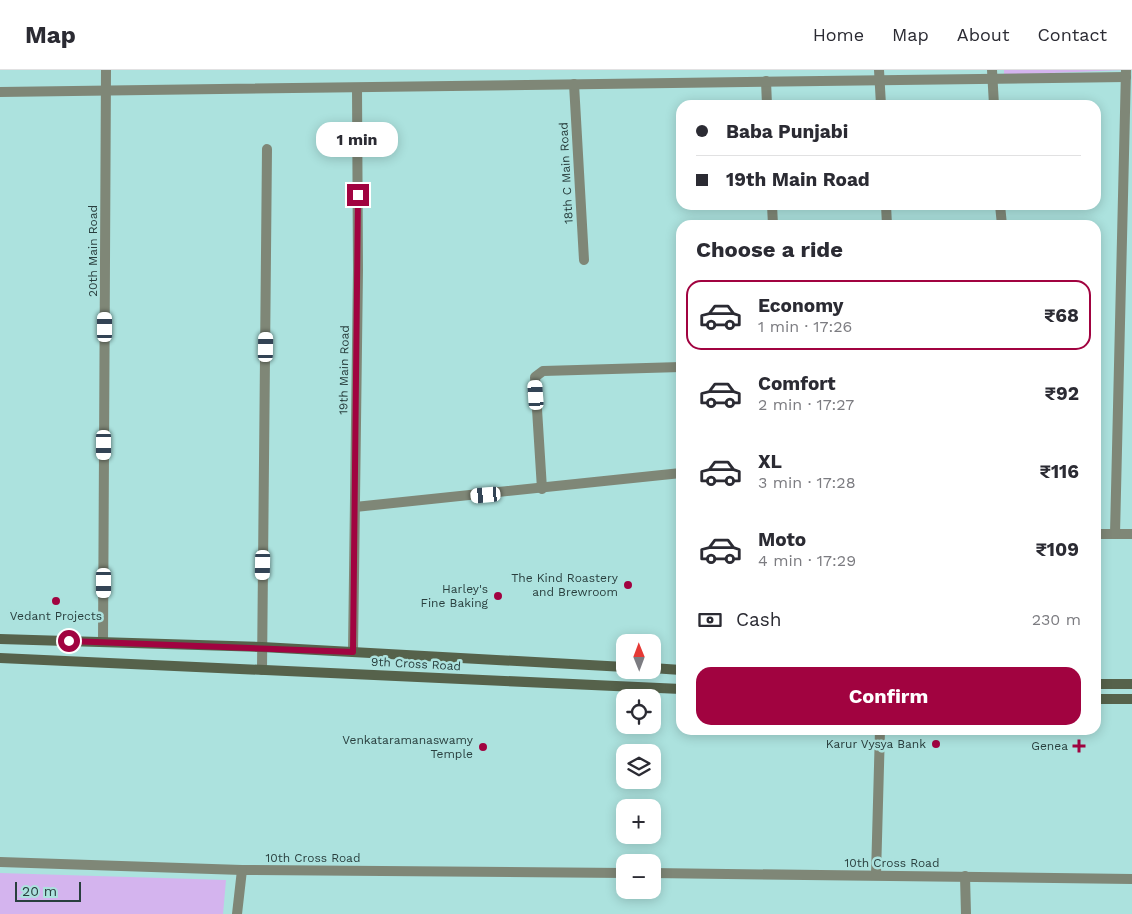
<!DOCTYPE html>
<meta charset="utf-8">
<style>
body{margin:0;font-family:"Work Sans",sans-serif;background:#f2f2f3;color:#2b2b33;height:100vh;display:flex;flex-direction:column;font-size:19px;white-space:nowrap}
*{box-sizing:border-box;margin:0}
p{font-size:16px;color:#7c7c81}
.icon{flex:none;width:28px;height:28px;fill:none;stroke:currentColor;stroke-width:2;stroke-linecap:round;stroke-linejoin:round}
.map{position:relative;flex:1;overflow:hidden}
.sheet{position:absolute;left:676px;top:150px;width:425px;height:515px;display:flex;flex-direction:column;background:#fff;border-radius:15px;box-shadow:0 2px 12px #0003}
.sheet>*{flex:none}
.guide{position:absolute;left:676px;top:30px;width:425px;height:110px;border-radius:15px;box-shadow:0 2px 12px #0003;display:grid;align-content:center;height:110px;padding:0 20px;background:#fff}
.needle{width:32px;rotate:359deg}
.tools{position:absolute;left:616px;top:564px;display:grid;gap:10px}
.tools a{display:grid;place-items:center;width:45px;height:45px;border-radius:10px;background:#fff;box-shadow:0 2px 12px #0003;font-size:25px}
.scale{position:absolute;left:15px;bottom:12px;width:66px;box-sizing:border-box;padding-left:5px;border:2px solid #293f3e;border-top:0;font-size:14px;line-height:18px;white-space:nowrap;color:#293f3e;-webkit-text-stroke:4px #ace2de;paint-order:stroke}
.end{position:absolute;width:22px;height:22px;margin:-11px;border:6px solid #a10340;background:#fff;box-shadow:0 0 0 2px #fff}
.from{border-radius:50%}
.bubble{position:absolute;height:35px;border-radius:15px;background:#fff;box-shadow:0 2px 12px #0003;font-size:16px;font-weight:700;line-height:35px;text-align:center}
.car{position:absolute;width:15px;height:30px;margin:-15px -8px;border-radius:6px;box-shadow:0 0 4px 1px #0007;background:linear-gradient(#fff 24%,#345 0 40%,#fff 0 76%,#345 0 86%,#fff 0)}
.guide b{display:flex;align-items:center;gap:18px;height:48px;font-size:19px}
.guide b+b{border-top:1px solid #e1e1e2}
.guide i{width:12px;height:12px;background:#2b2b33}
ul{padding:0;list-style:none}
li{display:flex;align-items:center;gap:15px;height:70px;margin:0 10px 8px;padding:0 10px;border:2px solid transparent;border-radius:15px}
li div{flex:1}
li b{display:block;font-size:19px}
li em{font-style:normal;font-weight:700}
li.on{border-color:#a10340}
li>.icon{width:45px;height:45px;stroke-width:1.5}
h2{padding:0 20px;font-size:22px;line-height:60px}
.pay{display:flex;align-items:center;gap:12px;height:55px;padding:0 20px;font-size:19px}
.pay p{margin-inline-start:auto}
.primary-button{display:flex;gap:10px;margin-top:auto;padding:10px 20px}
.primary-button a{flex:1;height:58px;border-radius:15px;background:#a10340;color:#fff;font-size:20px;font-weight:700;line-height:58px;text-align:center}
header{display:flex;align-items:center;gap:30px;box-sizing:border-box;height:70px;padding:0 25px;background:#fff;border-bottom:1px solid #e1e1e2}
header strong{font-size:24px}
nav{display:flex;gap:28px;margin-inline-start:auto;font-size:18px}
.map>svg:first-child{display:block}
.green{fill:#d4b4ee}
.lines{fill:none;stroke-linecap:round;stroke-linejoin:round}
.street{stroke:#7f8777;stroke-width:10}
.secondary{stroke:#56624b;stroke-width:10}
.route{stroke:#a10340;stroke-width:6}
.poi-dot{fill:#a10340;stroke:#ace2de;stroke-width:2}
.labels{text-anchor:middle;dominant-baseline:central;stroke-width:5;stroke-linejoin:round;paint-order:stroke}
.street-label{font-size:12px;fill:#293f3e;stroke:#ace2de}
.poi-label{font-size:12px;fill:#293f3e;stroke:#ace2de;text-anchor:end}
</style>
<header>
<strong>Map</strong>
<nav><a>Home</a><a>Map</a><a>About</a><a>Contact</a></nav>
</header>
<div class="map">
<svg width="1132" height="844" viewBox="0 0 1132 844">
<rect width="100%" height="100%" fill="#ace2de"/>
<g class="green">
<polygon points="1004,0 1123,0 1004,5"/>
<polygon points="0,803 226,810 223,844 0,844"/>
</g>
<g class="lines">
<g class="street">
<polyline points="879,0 881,35"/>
<polyline points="992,0 994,35"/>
<polyline points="766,11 767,35"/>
<polyline points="574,14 584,190"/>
<polyline points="0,22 1126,7"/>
<polyline points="772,135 773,155"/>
<polyline points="886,135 887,155"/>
<polyline points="1000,135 1002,155"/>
<polyline points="542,419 535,307 543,301 681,297"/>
<polyline points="355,437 681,403"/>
<polyline points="1096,464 1132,464"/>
<polyline points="1115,464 1126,0"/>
<polyline points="103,572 106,0"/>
<polyline points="353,582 358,200 357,18"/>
<polyline points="262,600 267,79"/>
<polyline points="0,792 242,800 625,803"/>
<polyline points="652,803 1132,809"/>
<polyline points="876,805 880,660"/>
<polyline points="965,806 966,844"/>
<polyline points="237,844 242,800"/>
</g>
<g class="secondary">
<polyline points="0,569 262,577 625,597"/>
<polyline points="0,588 681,619"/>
<polyline points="652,598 681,600"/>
<polyline points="1096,614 1132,614"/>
<polyline points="1096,629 1132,629"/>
</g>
</g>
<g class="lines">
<polyline class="route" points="69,571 353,582 358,125"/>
</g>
<g class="poi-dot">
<circle cx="628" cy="515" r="5"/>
<circle cx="498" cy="526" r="5"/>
<circle cx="56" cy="531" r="5"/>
<circle cx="936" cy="674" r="5"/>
<path d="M1076.5 668.5h5v5h5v5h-5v5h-5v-5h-5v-5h5z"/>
<circle cx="483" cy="677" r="5"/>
</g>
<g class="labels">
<g class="street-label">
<text transform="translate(566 103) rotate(-93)">18th C Main Road</text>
<text transform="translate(93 181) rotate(-90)">20th Main Road</text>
<text transform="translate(344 300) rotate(-89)">19th Main Road</text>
<text transform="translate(416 594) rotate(3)">9th Cross Road</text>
<text x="313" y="788">10th Cross Road</text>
<text x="892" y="793">10th Cross Road</text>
</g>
<g class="poi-label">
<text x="618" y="508">The Kind Roastery<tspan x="618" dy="14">and Brewroom</tspan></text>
<text x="488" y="519">Harley's<tspan x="488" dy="14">Fine Baking</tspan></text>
<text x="56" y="546" text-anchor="middle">Vedant Projects</text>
<text x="473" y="670">Venkataramanaswamy<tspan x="473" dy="14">Temple</tspan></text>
<text x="926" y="674">Karur Vysya Bank</text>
<text x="1068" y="676">Genea</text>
</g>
</g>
</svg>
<div class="tools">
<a><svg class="needle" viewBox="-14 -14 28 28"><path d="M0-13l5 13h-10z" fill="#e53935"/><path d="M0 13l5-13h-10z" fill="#7c7c81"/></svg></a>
<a><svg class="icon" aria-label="locate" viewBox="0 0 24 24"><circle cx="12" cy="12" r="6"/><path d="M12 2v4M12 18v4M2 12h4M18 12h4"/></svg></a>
<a><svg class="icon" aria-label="layers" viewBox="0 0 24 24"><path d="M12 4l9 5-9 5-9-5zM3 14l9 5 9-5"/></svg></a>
<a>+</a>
<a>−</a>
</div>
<div class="scale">20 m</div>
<i class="end from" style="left:69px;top:571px"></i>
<i class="end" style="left:358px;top:125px"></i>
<div class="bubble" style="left:316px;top:52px;width:82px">1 min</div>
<i class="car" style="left:105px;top:257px;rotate:0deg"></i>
<i class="car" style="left:266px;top:277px;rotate:1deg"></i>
<i class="car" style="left:536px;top:325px;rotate:356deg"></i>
<i class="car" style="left:104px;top:375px;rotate:180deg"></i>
<i class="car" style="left:486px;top:425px;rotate:265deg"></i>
<i class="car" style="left:263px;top:495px;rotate:181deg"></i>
<i class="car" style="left:104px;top:513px;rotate:180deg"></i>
<div class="guide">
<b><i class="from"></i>Baba Punjabi</b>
<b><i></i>19th Main Road</b>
</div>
<section class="sheet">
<h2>Choose a ride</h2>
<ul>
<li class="on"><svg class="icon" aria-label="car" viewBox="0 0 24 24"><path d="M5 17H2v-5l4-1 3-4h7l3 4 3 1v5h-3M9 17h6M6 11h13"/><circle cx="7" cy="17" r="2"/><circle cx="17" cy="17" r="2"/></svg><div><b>Economy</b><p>1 min · 17:26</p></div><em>₹68</em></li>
<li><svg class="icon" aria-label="car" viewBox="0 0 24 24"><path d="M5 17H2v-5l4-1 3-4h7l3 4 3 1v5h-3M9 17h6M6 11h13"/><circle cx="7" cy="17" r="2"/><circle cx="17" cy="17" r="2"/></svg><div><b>Comfort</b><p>2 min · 17:27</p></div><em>₹92</em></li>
<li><svg class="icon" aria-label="car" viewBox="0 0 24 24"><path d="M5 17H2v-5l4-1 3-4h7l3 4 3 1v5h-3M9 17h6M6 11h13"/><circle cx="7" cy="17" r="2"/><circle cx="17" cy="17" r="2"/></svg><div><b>XL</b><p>3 min · 17:28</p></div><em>₹116</em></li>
<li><svg class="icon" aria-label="car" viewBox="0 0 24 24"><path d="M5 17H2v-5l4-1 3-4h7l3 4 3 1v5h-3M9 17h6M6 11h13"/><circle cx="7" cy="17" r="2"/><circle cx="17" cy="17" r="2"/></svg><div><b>Moto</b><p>4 min · 17:29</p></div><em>₹109</em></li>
</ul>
<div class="pay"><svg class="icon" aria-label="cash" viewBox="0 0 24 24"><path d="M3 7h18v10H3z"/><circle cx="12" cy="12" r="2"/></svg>Cash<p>230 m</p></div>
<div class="primary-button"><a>Confirm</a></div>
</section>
</div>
